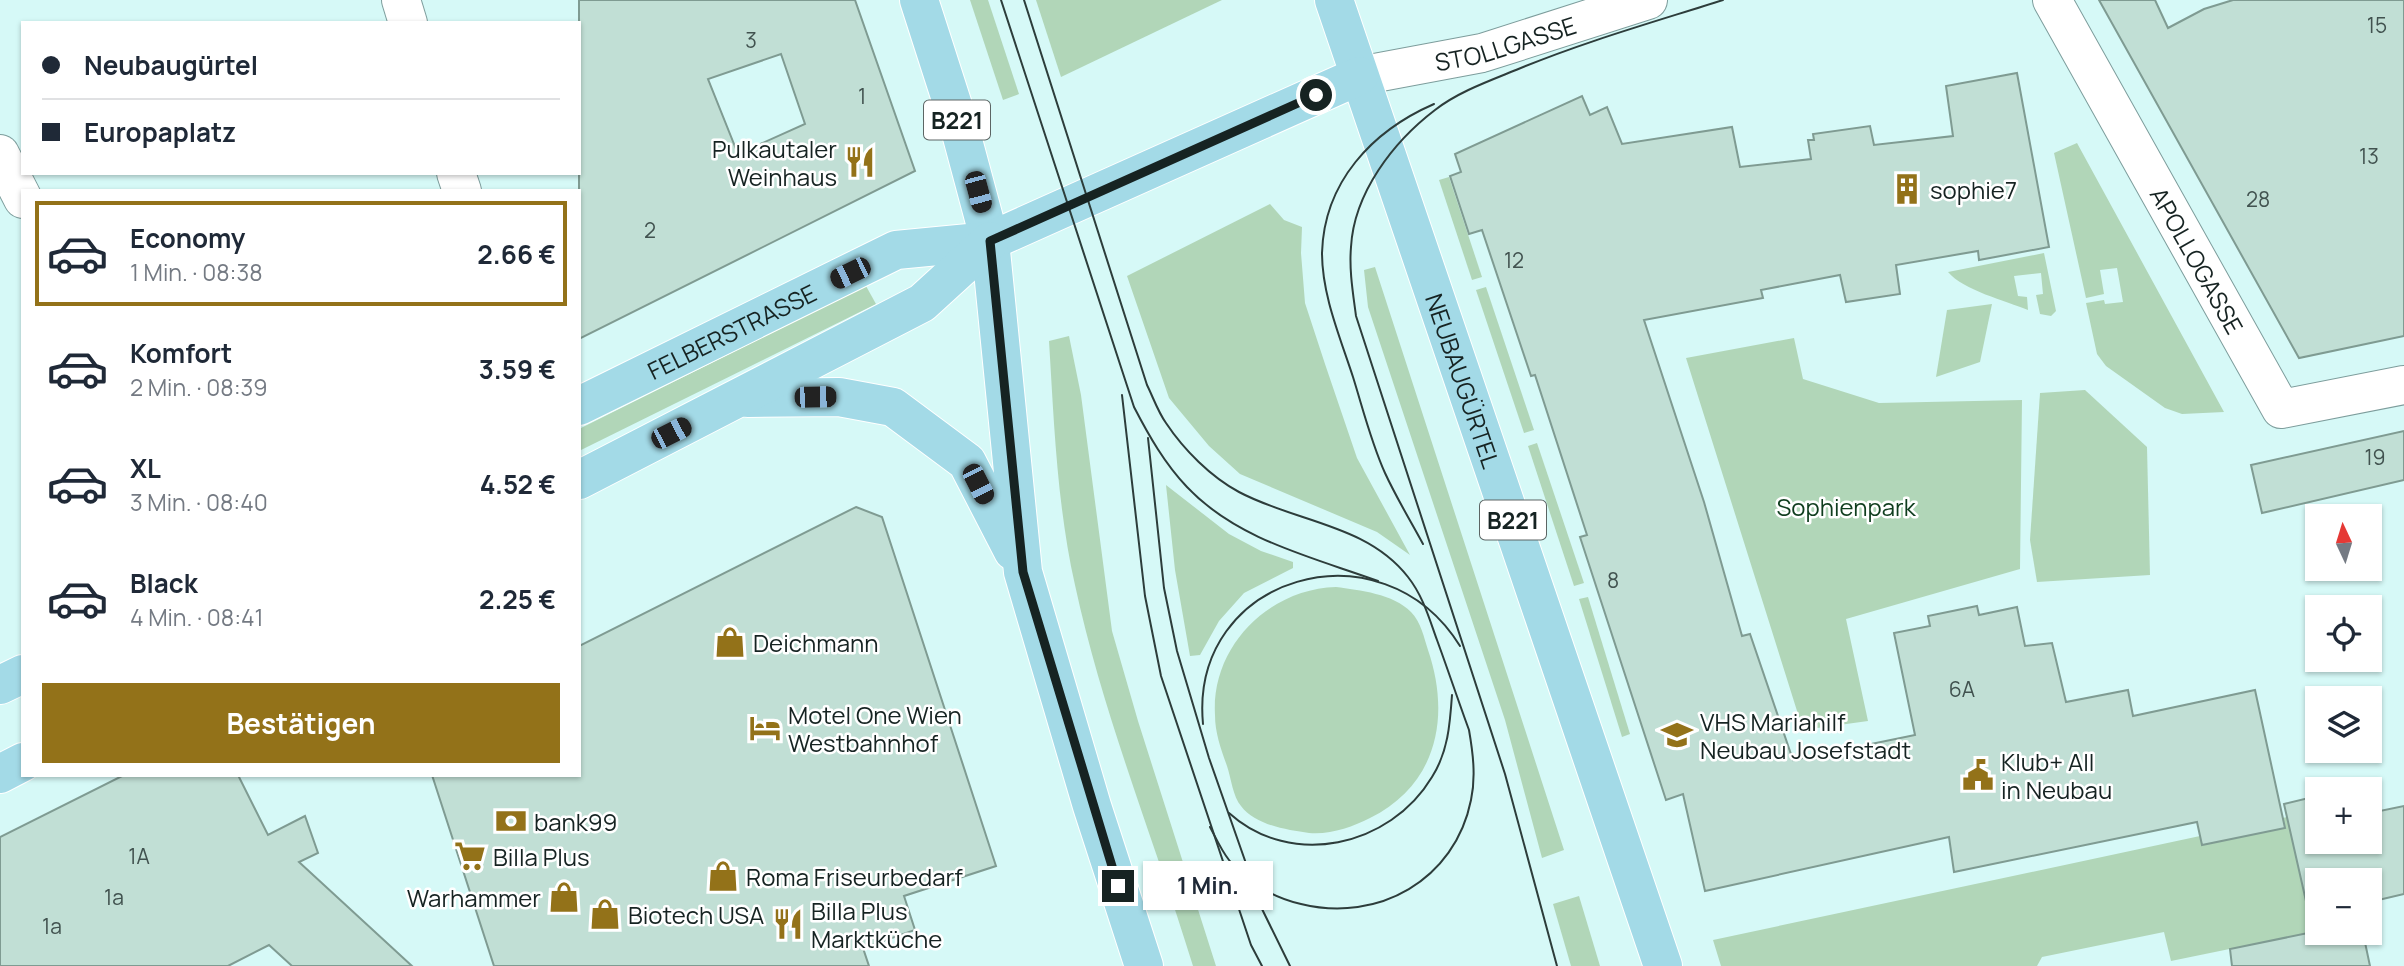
<!DOCTYPE html>
<html lang="de">
<meta charset="utf-8">
<style>
body{margin:0;font-family:Manrope,sans-serif;background:#f6f6f7;color:#1f2937;height:100vh;display:flex;flex-direction:column;font-size:26px;white-space:nowrap}
*{box-sizing:border-box;margin:0}
p{font-size:23px;color:#747a83}
.icon{flex:none;width:38px;height:38px;fill:none;stroke:currentColor;stroke-width:2;stroke-linecap:round;stroke-linejoin:round}
.map{position:relative;flex:1;overflow:hidden}
.sheet{position:absolute;left:21px;top:189px;width:560px;height:588px;display:flex;flex-direction:column;background:#fff;border-radius:0px;box-shadow:0 2px 5px #0004}
.sheet>*{flex:none}
.banner{position:absolute;left:21px;top:21px;width:560px;height:154px;border-radius:0px;box-shadow:0 2px 5px #0004;display:grid;align-content:center;height:154px;padding:0 21px;background:#fff}
.needle{width:46px;rotate:356deg}
.fabs{position:absolute;left:2305px;top:504px;display:grid;gap:14px}
.fabs a{display:grid;place-items:center;width:77px;height:77px;border-radius:0px;background:#fff;box-shadow:0 2px 5px #0004;font-size:35px}
.end{position:absolute;width:32px;height:32px;margin:-16px;border:9px solid #162322;background:#fff;box-shadow:0 0 0 4px #fff}
.from{border-radius:50%}
.bubble{position:absolute;height:49px;border-radius:0px;background:#fff;box-shadow:0 2px 5px #0004;font-size:23px;font-weight:700;line-height:49px;text-align:center}
.car{position:absolute;width:21px;height:42px;margin:-21px -10px;border-radius:9px;box-shadow:0 0 5px 2px #0007;background:linear-gradient(#222 24%,#8ab4d8 0 40%,#222 0 76%,#8ab4d8 0 86%,#222 0)}
.banner b{display:flex;align-items:center;gap:24px;height:66px;font-size:26px}
.banner b+b{border-top:2px solid #e0e1e3}
.banner i{width:18px;height:18px;background:#1f2937}
ul{padding:12px 0 0;list-style:none}
li{display:flex;align-items:center;gap:21px;height:105px;margin:0 14px 10px;padding:0 7px;border:4px solid transparent;border-radius:0px}
li div{flex:1}
li b{display:block;font-size:26px}
li em{font-style:normal;font-weight:700}
li.active{border-color:#937219}
li>.icon{width:63px;height:63px;stroke-width:1.5}
.primary-button{display:flex;gap:14px;margin-top:auto;padding:14px 21px}
.primary-button a{flex:1;height:80px;border-radius:0px;background:#937219;color:#fff;font-size:28px;font-weight:700;line-height:80px;text-align:center}
.map>svg:first-child{display:block}
.green{fill:#b1d6b8}
.building{fill:#c1dfd5;stroke:#7f9b92;stroke-width:2;fill-rule:evenodd}
.lines{fill:none;stroke-linecap:round;stroke-linejoin:round}
.minor-casing{stroke:#7d9d9c;stroke-width:40}
.major-casing{stroke:#fff;stroke-width:40}
.minor{stroke:#fff;stroke-width:38}
.major{stroke:#a3dae7;stroke-width:38}
.tram{stroke:#2d3d3b;stroke-width:2}
.route{stroke:#162322;stroke-width:9}
.labels{text-anchor:middle;dominant-baseline:central;stroke-width:5;stroke-linejoin:round;paint-order:stroke}
.number-label{font-size:21px;fill:#41524f}
.shield{fill:#fff;stroke:#5c6564;stroke-width:2}
.shield-label{font-size:23px;font-weight:bold;fill:#162322}
.street-label{font-size:24px;fill:#162322;stroke:#fff}
.poi-label{font-size:24px;fill:#162322;stroke:#fff;text-anchor:start}
.park-label{font-size:24px;fill:#0f3d1e;stroke:#fff}
</style>
<div class="map">
<svg width="2404" height="966" viewBox="0 0 2404 966">
<rect width="100%" height="100%" fill="#d6f9f7"/>
<g class="green">
<polygon points="970,0 988,0 1019,94 1003,100"/>
<polygon points="1036,0 1222,0 1061,77"/>
<polygon points="2077,143 2224,412 2182,414 2165,408 2106,366 2097,354 2086,303 2104,300 2105,304 2123,302 2117,268 2100,270 2104,294 2086,298 2054,153"/>
<polygon points="1449,177 1482,277 1472,280 1439,180"/>
<polygon points="1270,204 1284,220 1302,227 1301,253 1305,303 1325,364 1357,458 1410,555 1377,532 1240,474 1209,446 1169,398 1127,276"/>
<path d="M2044 253 2056 311 2051 316 2040 314 2036 295 2043 294 2041 273 2014 276 2018 296 2027 297 2028 310C2006 301 1963 290 1948 272Z"/>
<polygon points="1375,267 1564,850 1542,858 1505,720 1368,307 1364,270"/>
<polygon points="866,286 876,304 579,451 579,429"/>
<polygon points="1486,287 1534,430 1524,433 1476,290"/>
<polygon points="1992,304 1980,362 1936,377 1947,310"/>
<path d="M1069 336 1081 395 1112 631 1138 721 1216 966H1193C1154 839 1103 715 1075 585 1057 505 1054 422 1049 341Z"/>
<polygon points="1794,338 1803,379 1879,403 2022,400 2020,569 1846,619 1868,721 1803,730 1686,358"/>
<polygon points="2085,390 2147,447 2150,575 2037,582 2030,540 2040,393"/>
<polygon points="1537,443 1584,583 1574,586 1528,446"/>
<polygon points="1166,485 1229,534 1261,551 1293,562 1293,568 1244,593 1219,621 1200,655 1190,656 1175,570"/>
<path d="M1336 587C1359 590 1394 594 1411 612 1421 622 1424 638 1428 650 1451 717 1437 785 1370 818 1352 827 1330 835 1309 833 1287 830 1255 825 1241 806 1233 797 1231 778 1227 766 1221 749 1215 733 1215 715 1211 646 1269 589 1336 587Z"/>
<polygon points="1588,597 1630,734 1622,737 1579,599"/>
<polygon points="2287,817 2313,932 2171,961 2164,932 2042,957 2037,966 1721,966 1713,940 2200,836 2202,845 2260,823"/>
<polygon points="1579,896 1600,966 1571,966 1553,904"/>
</g>
<g class="building">
<path d="M579 0H855L915 171 579 339ZM781 54 805 124 738 154 708 79Z"/>
<polygon points="2099,0 2155,0 2168,28 2204,9 2233,0 2404,0 2404,336 2299,358"/>
<polygon points="2017,73 2049,247 1979,260 1978,251 1896,265 1900,294 1846,302 1840,275 1761,290 1763,298 1644,320 1704,502 1742,636 1750,634 1793,760 1915,735 1894,633 1930,626 1928,616 1977,606 1979,615 2017,607 2025,646 2052,643 2066,702 2128,690 2133,716 2255,690 2285,828 2202,845 2197,822 1954,872 1949,837 1705,891 1683,794 1666,800 1580,537 1587,535 1535,375 1531,376 1482,230 1469,234 1450,176 1461,172 1455,154 1582,96 1590,115 1607,107 1622,144 1732,127 1740,167 1811,159 1808,140 1814,140 1813,134 1870,126 1874,145 1953,136 1946,86"/>
<polygon points="2404,431 2404,480 2262,513 2251,465"/>
<polygon points="856,507 882,517 996,866 904,896 915,930 863,948 869,966 494,966 432,775 579,775 579,646"/>
<polygon points="124,775 238,775 268,835 305,816 318,853 299,862 412,966 292,966 269,945 228,966 0,966 0,837"/>
<polygon points="2317,796 2317,842 2370,842 2370,813 2404,806 2404,894 2370,902 2370,880 2317,880 2317,933 2363,933 2370,966 2232,966 2230,949 2313,932 2284,804"/>
</g>
<g class="lines">
<defs>
<g id="minor">
<polyline points="401,0 408,23"/>
<path id="s1" d="M2052 0 2281 409 2404 385"/>
<path id="s2" d="M1359 76 1482 53 1648 0"/>
<polyline points="0,154 23,199"/>
<polyline points="456,173 462,191"/>
</g>
<g id="major">
<polyline points="919,0 957,118 990,241 1023,572 1092,806 1144,966"/>
<path id="s3" d="M1334 0 1663 966"/>
<polyline points="748,398 839,397 893,407 967,462 1013,551"/>
<path id="s4" d="M579 406 896 250 990 241 1359 76"/>
<polyline points="579,480 922,303 990,241"/>
<polyline points="0,685 23,674"/>
<polyline points="0,774 23,762"/>
</g>
</defs>
<use href="#minor" class="minor-casing"/>
<use href="#major" class="major-casing"/>
<use href="#minor" class="minor"/>
<use href="#major" class="major"/>
<g class="tram">
<path d="M1001 0 1134 407C1149 436 1165 464 1187 487 1237 540 1312 557 1378 581"/>
<path d="M1024 0 1147 385C1153 397 1158 412 1166 423 1184 450 1211 477 1239 492 1295 522 1367 524 1408 577 1423 596 1429 618 1437 640 1448 670 1458 700 1469 730 1473 753 1476 777 1471 800 1455 880 1378 923 1301 904 1274 898 1246 882 1229 860 1221 850 1216 838 1210 827"/>
<polyline points="1122,395 1145,596 1161,676 1251,945 1262,966"/>
<polyline points="1148,438 1164,588 1177,651 1209,758 1262,909 1290,966"/>
<path d="M1423 544C1410 520 1396 497 1385 473 1371 442 1363 409 1353 377 1340 337 1322 295 1322 253 1324 182 1372 131 1434 104"/>
<path d="M1203 724C1189 575 1382 520 1460 646"/>
<path d="M1229 813C1291 869 1390 847 1432 777 1448 752 1450 724 1452 695"/>
<path d="M1557 966 1505 774 1356 316C1353 293 1349 270 1351 247 1354 193 1393 142 1435 110 1458 92 1489 81 1516 70 1583 42 1654 22 1723 0"/>
</g>
</g>
<g class="lines">
<polyline class="route" points="1118,886 1023,572 990,241 1316,95"/>
</g>
<defs>
<symbol id="restaurant-bare" viewBox="-9 -9 18 18"><path d="M-5-6h1v4h1v-4h1v4h1v-4h1v5L-1.5 .5V6h-2V.5L-5-1ZM5-6V6H3V1.5H1.5Q1.5-4 5-6Z" fill="#937219" stroke="#fff" stroke-width="2.5" paint-order="stroke"/></symbol>
<symbol id="building-bare" viewBox="-9 -9 18 18"><path d="M-4-6H4V6H1V3H-1V6H-4ZM-2.5-4.3h1.7v1.8h-1.7ZM.8-4.3h1.7v1.8H.8ZM-2.5-1h1.7V.8h-1.7ZM.8-1h1.7V.8H.8Z" fill="#937219" stroke="#fff" stroke-width="2.5" paint-order="stroke"/></symbol>
<symbol id="shop-bare" viewBox="-9 -9 18 18"><path d="M-5-2.5h2.3a2.7 3.5 0 0 1 5.4 0H5L5.5 6h-11ZM-1.5-2.5h3a1.5 2.3 0 0 0-3 0Z" fill="#937219" stroke="#fff" stroke-width="2.5" paint-order="stroke"/></symbol>
<symbol id="hotel-bare" viewBox="-9 -9 18 18"><path d="M-6-4.5h1.5V1H6V5H4.5V3h-9V5H-6ZM-4 0a1.8 1.8 0 1 1 3.6 0ZM.5 0V-2.5h3Q6-2.5 6 0Z" fill="#937219" stroke="#fff" stroke-width="2.5" paint-order="stroke"/></symbol>
<symbol id="university-bare" viewBox="-9 -9 18 18"><path d="M0-5L7-2L0 1L-7-2ZM-4 1L0 2.5L4 1V4Q0 6-4 4Z" fill="#937219" stroke="#fff" stroke-width="2.5" paint-order="stroke"/></symbol>
<symbol id="civic-bare" viewBox="-9 -9 18 18"><path d="M-.6-6.5H3V-4.5H.6V-3L4-1V1h2V6H-6V1h2V-1L-.6-3ZM-1.2 2.5V6h2.4V2.5Z" fill="#937219" stroke="#fff" stroke-width="2.5" paint-order="stroke"/></symbol>
<symbol id="bank-bare" viewBox="-9 -9 18 18"><path d="M-6-4H6V4H-6ZM0-2.3a2.3 2.3 0 1 0 0 4.6a2.3 2.3 0 1 0 0-4.6Z" fill="#937219" stroke="#fff" stroke-width="2.5" paint-order="stroke"/></symbol>
<symbol id="supermarket-bare" viewBox="-9 -9 18 18"><path d="M-6-5.5h2.5l.6 2H6L4.5 2H-2.5L-4.4-4H-6ZM-1.5 3.2a1.3 1.3 0 1 0 .1 0ZM3 3.2a1.3 1.3 0 1 0 .1 0Z" fill="#937219" stroke="#fff" stroke-width="2.5" paint-order="stroke"/></symbol>
</defs>
<g fill-rule="evenodd">
<use href="#restaurant-bare" x="838" y="140" width="44" height="44"/>
<use href="#building-bare" x="1885" y="167" width="44" height="44"/>
<use href="#shop-bare" x="708" y="620" width="44" height="44"/>
<use href="#hotel-bare" x="743" y="706" width="44" height="44"/>
<use href="#university-bare" x="1655" y="713" width="44" height="44"/>
<use href="#civic-bare" x="1956" y="753" width="44" height="44"/>
<use href="#bank-bare" x="489" y="799" width="44" height="44"/>
<use href="#supermarket-bare" x="448" y="834" width="44" height="44"/>
<use href="#shop-bare" x="701" y="854" width="44" height="44"/>
<use href="#shop-bare" x="542" y="875" width="44" height="44"/>
<use href="#shop-bare" x="583" y="892" width="44" height="44"/>
<use href="#restaurant-bare" x="766" y="902" width="44" height="44"/>
</g>
<g class="labels">
<g class="number-label">
<text x="2377" y="25">15</text>
<text x="751" y="40">3</text>
<text x="862" y="96">1</text>
<text x="2369" y="156">13</text>
<text x="2258" y="199">28</text>
<text x="650" y="230">2</text>
<text x="1514" y="260">12</text>
<text x="2375" y="457">19</text>
<text x="1613" y="580">8</text>
<text x="1962" y="689">6A</text>
<text x="139" y="856">1A</text>
<text x="114" y="897">1a</text>
<text x="52" y="926">1a</text>
</g>
<g class="shield">
<rect x="924" y="100.5" width="66" height="39" rx="5"/>
<rect x="1480" y="500.5" width="66" height="39" rx="5"/>
</g>
<g class="shield-label">
<text x="957" y="120">B221</text>
<text x="1513" y="520">B221</text>
</g>
<g class="street-label">
<text stroke="none"><textPath href="#s2" startOffset="150">STOLLGASSE</textPath></text>
<text stroke="none"><textPath href="#s1" startOffset="298">APOLLOGASSE</textPath></text>
<text stroke="none"><textPath href="#s4" startOffset="170">FELBERSTRASSE</textPath></text>
<text stroke="none"><textPath href="#s3" startOffset="402">NEUBAUGÜRTEL</textPath></text>
</g>
<g class="poi-label">
<text x="837" y="148" text-anchor="end">Pulkautaler<tspan x="837" dy="28">Weinhaus</tspan></text>
<text x="1930" y="189">sophie7</text>
<text x="753" y="642">Deichmann</text>
<text x="788" y="714">Motel One Wien<tspan x="788" dy="28">Westbahnhof</tspan></text>
<text x="1700" y="721">VHS Mariahilf<tspan x="1700" dy="28">Neubau Josefstadt</tspan></text>
<text x="2001" y="761">Klub+ All<tspan x="2001" dy="28">in Neubau</tspan></text>
<text x="534" y="821">bank99</text>
<text x="493" y="856">Billa Plus</text>
<text x="746" y="876">Roma Friseurbedarf</text>
<text x="541" y="897" text-anchor="end">Warhammer</text>
<text x="811" y="910">Billa Plus<tspan x="811" dy="28">Marktküche</tspan></text>
<text x="628" y="914">Biotech USA</text>
</g>
<g class="park-label">
<text x="1846" y="506">Sophienpark</text>
</g>
</g>
</svg>
<div class="fabs">
<a><svg class="needle" viewBox="-14 -14 28 28"><path d="M0-13l5 13h-10z" fill="#e53935"/><path d="M0 13l5-13h-10z" fill="#747a83"/></svg></a>
<a><svg class="icon" aria-label="locate" viewBox="0 0 24 24"><circle cx="12" cy="12" r="6"/><path d="M12 2v4M12 18v4M2 12h4M18 12h4"/></svg></a>
<a><svg class="icon" aria-label="layers" viewBox="0 0 24 24"><path d="M12 4l9 5-9 5-9-5zM3 14l9 5 9-5"/></svg></a>
<a>+</a>
<a>−</a>
</div>
<i class="end from" style="left:1316px;top:95px"></i>
<i class="end" style="left:1118px;top:886px"></i>
<div class="bubble" style="left:1143px;top:861px;width:130px">1 Min.</div>
<i class="car" style="left:978px;top:192px;rotate:165deg"></i>
<i class="car" style="left:850px;top:273px;rotate:244deg"></i>
<i class="car" style="left:815px;top:397px;rotate:89deg"></i>
<i class="car" style="left:671px;top:433px;rotate:63deg"></i>
<i class="car" style="left:978px;top:484px;rotate:153deg"></i>
<div class="banner">
<b><i class="from"></i>Neubaugürtel</b>
<b><i></i>Europaplatz</b>
</div>
<section class="sheet">
<ul>
<li class="active"><svg class="icon" aria-label="car" viewBox="0 0 24 24"><path d="M5 17H2v-5l4-1 3-4h7l3 4 3 1v5h-3M9 17h6M6 11h13"/><circle cx="7" cy="17" r="2"/><circle cx="17" cy="17" r="2"/></svg><div><b>Economy</b><p>1 Min. · 08:38</p></div><em>2.66 €</em></li>
<li><svg class="icon" aria-label="car" viewBox="0 0 24 24"><path d="M5 17H2v-5l4-1 3-4h7l3 4 3 1v5h-3M9 17h6M6 11h13"/><circle cx="7" cy="17" r="2"/><circle cx="17" cy="17" r="2"/></svg><div><b>Komfort</b><p>2 Min. · 08:39</p></div><em>3.59 €</em></li>
<li><svg class="icon" aria-label="car" viewBox="0 0 24 24"><path d="M5 17H2v-5l4-1 3-4h7l3 4 3 1v5h-3M9 17h6M6 11h13"/><circle cx="7" cy="17" r="2"/><circle cx="17" cy="17" r="2"/></svg><div><b>XL</b><p>3 Min. · 08:40</p></div><em>4.52 €</em></li>
<li><svg class="icon" aria-label="car" viewBox="0 0 24 24"><path d="M5 17H2v-5l4-1 3-4h7l3 4 3 1v5h-3M9 17h6M6 11h13"/><circle cx="7" cy="17" r="2"/><circle cx="17" cy="17" r="2"/></svg><div><b>Black</b><p>4 Min. · 08:41</p></div><em>2.25 €</em></li>
</ul>
<div class="primary-button"><a>Bestätigen</a></div>
</section>
</div>
